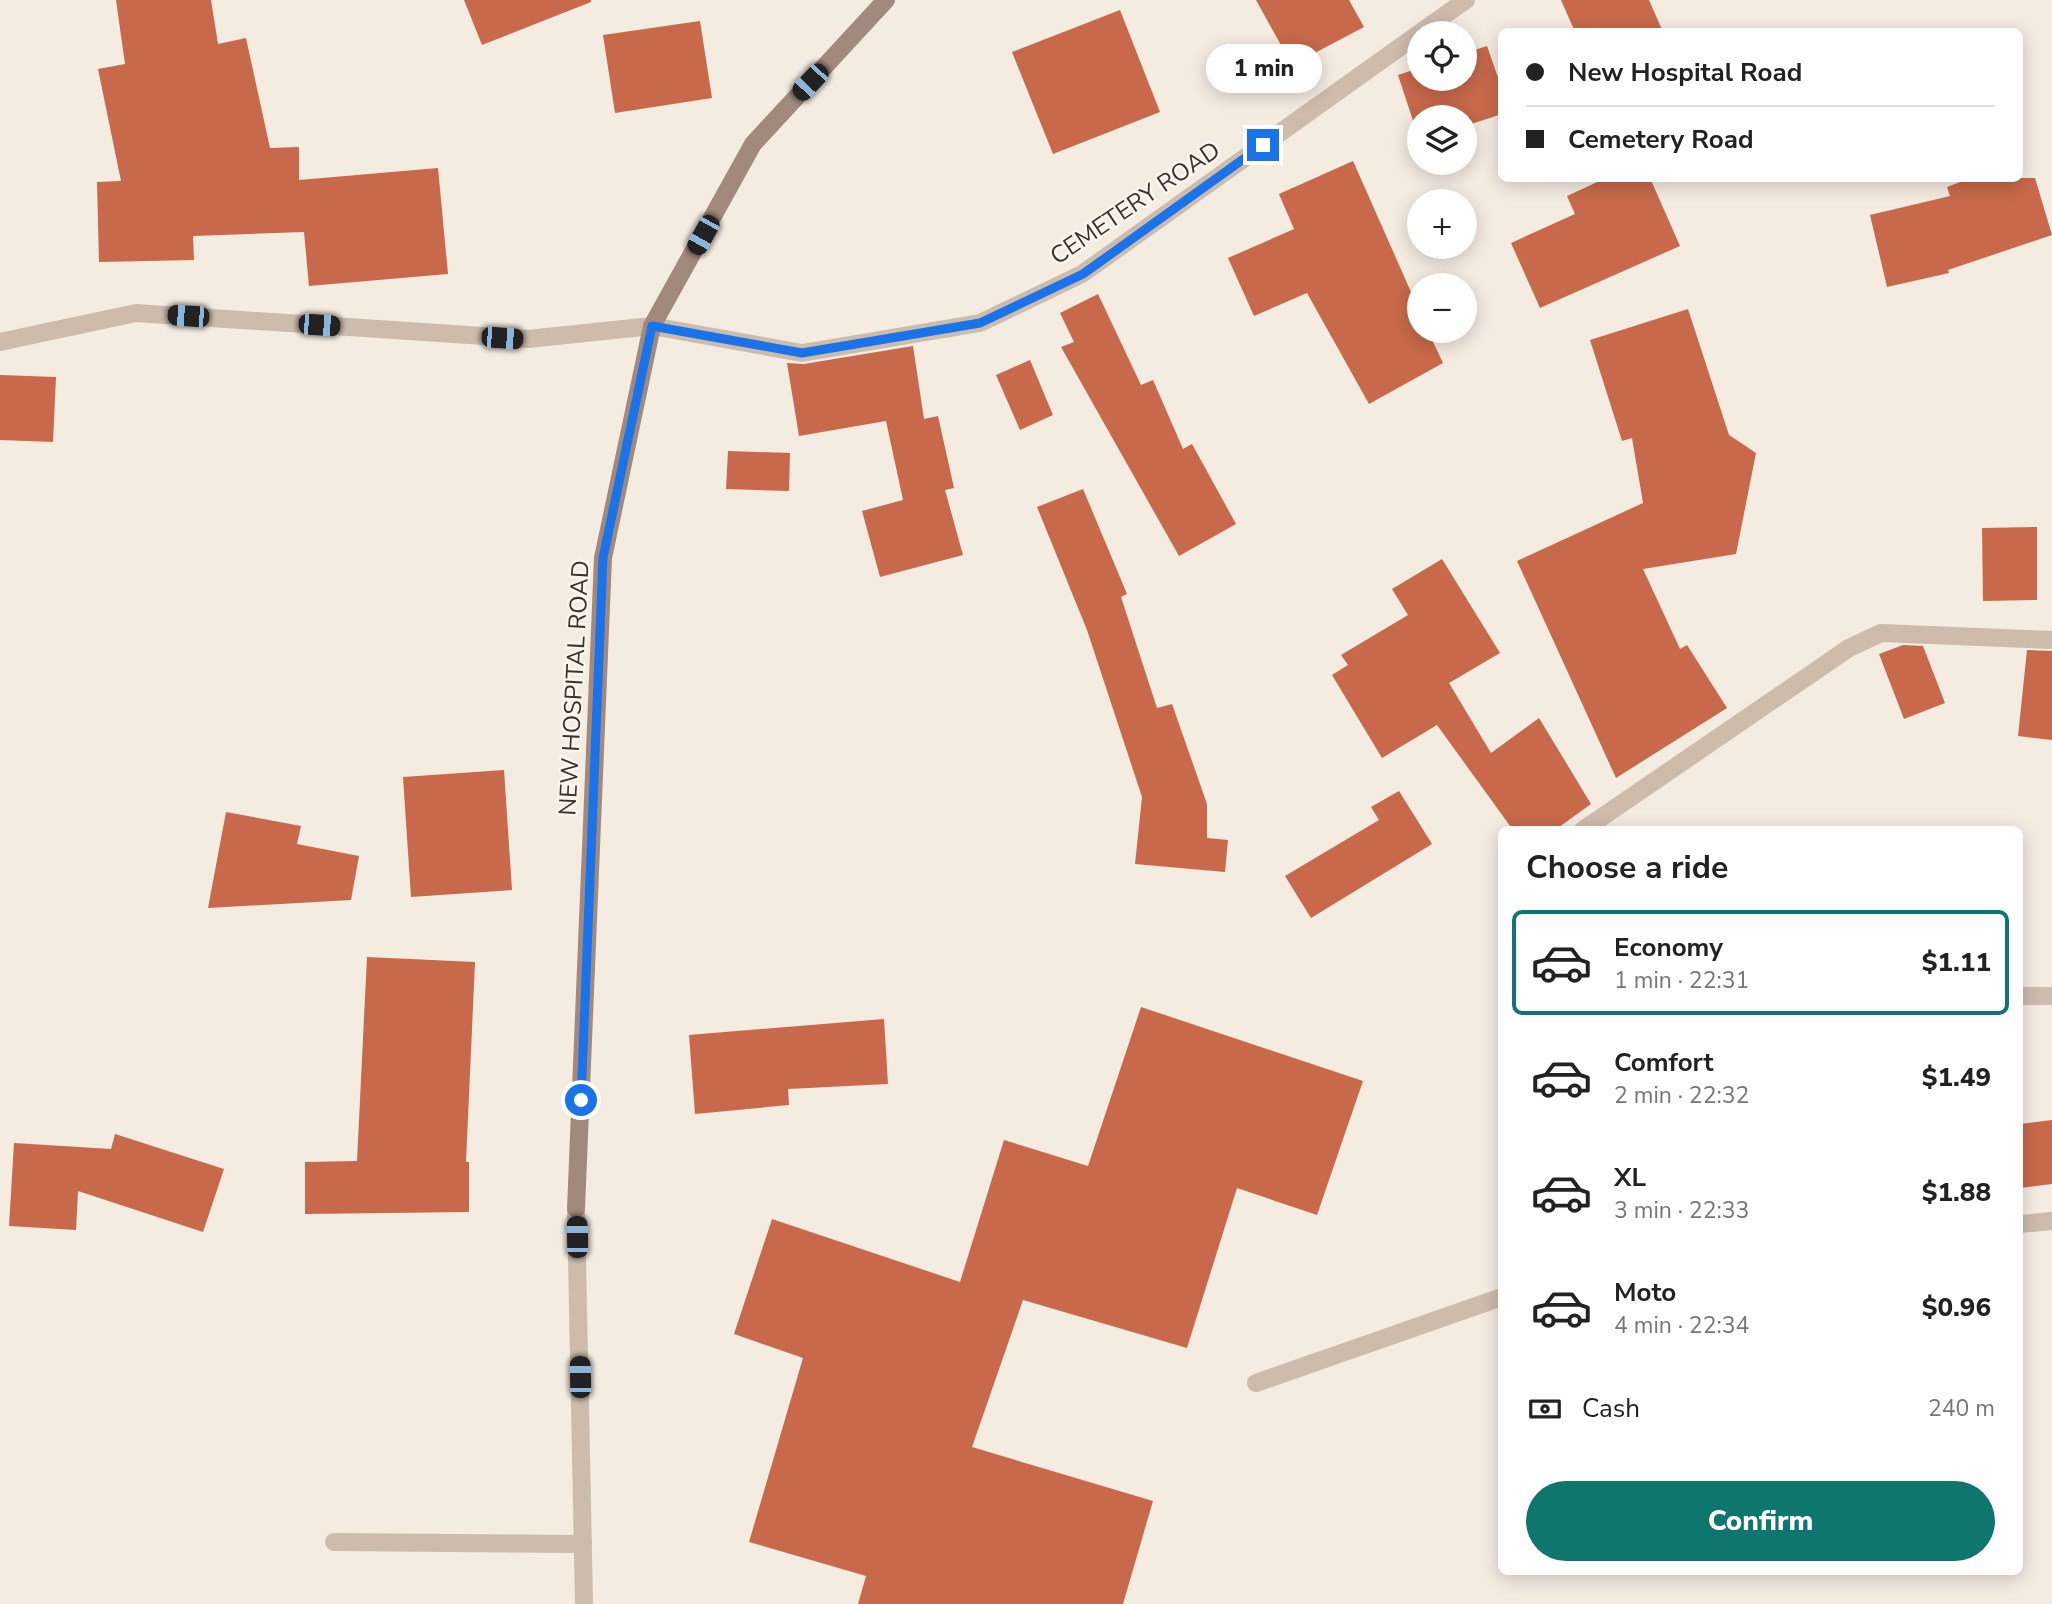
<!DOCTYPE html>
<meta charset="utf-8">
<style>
body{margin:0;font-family:"Nunito Sans",sans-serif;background:#f6f6f6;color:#222;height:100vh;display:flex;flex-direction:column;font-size:26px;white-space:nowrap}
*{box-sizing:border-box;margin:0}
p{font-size:23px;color:#767676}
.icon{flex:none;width:38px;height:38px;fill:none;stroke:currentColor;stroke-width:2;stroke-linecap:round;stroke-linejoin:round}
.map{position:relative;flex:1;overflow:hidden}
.sheet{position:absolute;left:1498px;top:826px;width:525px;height:749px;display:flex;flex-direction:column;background:#fff;border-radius:10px;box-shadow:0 4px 18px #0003}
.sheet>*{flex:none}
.guide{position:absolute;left:1498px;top:28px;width:525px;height:154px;border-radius:10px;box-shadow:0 4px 18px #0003;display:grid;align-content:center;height:154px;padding:0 28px;background:#fff}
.tools{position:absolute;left:1407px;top:21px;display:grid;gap:14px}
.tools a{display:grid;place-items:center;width:70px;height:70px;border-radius:50%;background:#fff;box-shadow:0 4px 18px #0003;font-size:35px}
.end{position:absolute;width:32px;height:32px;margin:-16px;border:9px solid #1a73e8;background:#fff;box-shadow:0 0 0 4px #fff}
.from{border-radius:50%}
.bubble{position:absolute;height:49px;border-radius:24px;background:#fff;box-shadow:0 4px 18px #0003;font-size:23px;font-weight:800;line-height:49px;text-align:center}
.car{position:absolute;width:21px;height:42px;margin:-21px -10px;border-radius:9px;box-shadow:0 0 5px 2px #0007;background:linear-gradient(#222 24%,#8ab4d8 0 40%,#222 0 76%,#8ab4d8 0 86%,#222 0)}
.guide b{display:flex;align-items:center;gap:24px;height:66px;font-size:26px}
.guide b+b{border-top:2px solid #e0e0e0}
.guide i{width:18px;height:18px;background:#222}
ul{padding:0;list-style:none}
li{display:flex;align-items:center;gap:21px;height:105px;margin:0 14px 10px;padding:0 14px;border:4px solid transparent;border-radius:10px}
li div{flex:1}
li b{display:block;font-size:26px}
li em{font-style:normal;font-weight:800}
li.on{border-color:#0f766e}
li>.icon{width:63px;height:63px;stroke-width:1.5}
h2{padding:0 28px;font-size:32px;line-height:84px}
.pay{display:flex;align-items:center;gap:18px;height:77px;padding:0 28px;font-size:26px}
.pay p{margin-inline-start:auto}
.action{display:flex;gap:14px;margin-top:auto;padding:14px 28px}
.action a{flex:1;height:80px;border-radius:42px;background:#0f766e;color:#fff;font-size:28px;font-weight:800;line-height:80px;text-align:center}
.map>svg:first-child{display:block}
.building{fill:#c8694b}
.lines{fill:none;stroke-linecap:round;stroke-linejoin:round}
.lane{stroke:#cdbbac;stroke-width:18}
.street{stroke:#cdbbac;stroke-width:18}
.secondary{stroke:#a18a7d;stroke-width:18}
.route{stroke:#1a73e8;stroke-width:9}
.labels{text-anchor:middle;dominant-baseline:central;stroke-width:5;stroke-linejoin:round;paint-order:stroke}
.street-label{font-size:24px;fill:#3b302b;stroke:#fbf5ee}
</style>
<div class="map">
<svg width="2052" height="1604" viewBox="0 0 2052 1604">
<rect width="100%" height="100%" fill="#f4ebe1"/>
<g class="building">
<polygon points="116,0 211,0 218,44 246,38 270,148 299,147 299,180 438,168 448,274 309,286 304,232 193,236 194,260 99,262 97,182 121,181 98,69 125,64"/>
<polygon points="464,0 591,0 591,2 482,45"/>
<polygon points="1256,0 1349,0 1364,27 1292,65"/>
<polygon points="1561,0 1649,0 1663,32 1575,32"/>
<polygon points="1120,10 1160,112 1053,154 1012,52"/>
<polygon points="700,21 712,98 615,113 603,35"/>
<polygon points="1487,46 1502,89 1502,114 1465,126 1465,117 1419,117 1419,139 1398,75 1419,68 1419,79 1465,79 1465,53"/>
<polygon points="1353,161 1419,310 1419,331 1428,331 1443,363 1369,404 1307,293 1254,316 1228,258 1294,229 1279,194"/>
<polygon points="1606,178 1650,178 1680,246 1540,308 1511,243 1575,214 1567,196"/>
<polygon points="1971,178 2035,178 2052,235 1948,270 1949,273 1887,287 1870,215 1950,196 1947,187"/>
<polygon points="1098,294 1141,385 1153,380 1183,449 1192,444 1236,524 1179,556 1061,347 1074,342 1060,313"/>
<polygon points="1688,309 1729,435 1756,453 1736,554 1643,569 1680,649 1687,645 1727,708 1616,778 1517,561 1643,503 1632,438 1622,441 1590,340"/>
<polygon points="913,346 924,419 938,416 954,488 945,490 963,555 880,577 862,511 903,500 886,421 799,436 787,363 804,364"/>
<polygon points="1030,360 1053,415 1020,430 996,375"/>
<polygon points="0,375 56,377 53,442 0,440"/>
<polygon points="728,451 790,453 789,491 726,489"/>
<polygon points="1083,489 1127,594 1121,597 1157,708 1172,704 1207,804 1207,838 1228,840 1225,872 1135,864 1142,797 1087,630 1037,507"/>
<polygon points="2037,527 2037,600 1983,601 1982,528"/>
<polygon points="1442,559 1500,653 1449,683 1491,753 1539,718 1591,804 1555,830 1513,830 1437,725 1382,758 1332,675 1348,665 1341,655 1408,615 1392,589"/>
<polygon points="1903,645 1923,646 1945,703 1904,719 1879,654"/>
<polygon points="2027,650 2052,651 2052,740 2018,736"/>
<polygon points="504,770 512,890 411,897 403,777"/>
<polygon points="1399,791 1432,844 1311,918 1285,876 1379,820 1371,807"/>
<polygon points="226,812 301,826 297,844 359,856 351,900 208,908"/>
<polygon points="367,957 475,962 466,1162 469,1162 469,1212 305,1214 305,1162 357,1161"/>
<polygon points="1141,1007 1363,1081 1317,1215 1237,1188 1187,1348 1023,1300 972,1447 1153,1501 1123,1604 858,1604 866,1576 749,1542 803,1358 734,1334 772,1219 960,1282 1004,1140 1088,1166"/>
<polygon points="884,1019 888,1084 788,1089 789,1105 695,1114 689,1035"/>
<polygon points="2052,1120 2052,1184 2020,1188 2020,1124"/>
<polygon points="115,1134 224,1169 203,1232 78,1191 76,1230 9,1226 14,1143 111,1149"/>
</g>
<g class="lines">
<g class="lane">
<polyline points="576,1209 584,1604"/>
<polyline points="334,1542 583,1544"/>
</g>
<g class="street">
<polyline points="0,342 136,313 528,339 652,326 802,353 980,323 1082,274 1466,0"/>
<polyline points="1583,830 1849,648 1881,633 2052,640"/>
<polyline points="2020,996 2052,996"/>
<polyline points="2020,1224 2052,1221"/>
<polyline points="1256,1383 1502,1297"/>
</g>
<polyline class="secondary" points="576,1209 603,558 652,326 753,144 886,0"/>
</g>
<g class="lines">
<polyline class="route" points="581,1100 603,558 652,326 802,353 980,323 1083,274 1263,145"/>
</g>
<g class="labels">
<g class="street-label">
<text transform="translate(1135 203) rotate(-34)">CEMETERY ROAD</text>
<text transform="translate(574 688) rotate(-87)">NEW HOSPITAL ROAD</text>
</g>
</g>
</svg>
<div class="tools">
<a><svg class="icon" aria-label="locate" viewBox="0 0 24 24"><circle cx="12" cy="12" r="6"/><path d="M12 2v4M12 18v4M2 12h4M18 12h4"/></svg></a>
<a><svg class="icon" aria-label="layers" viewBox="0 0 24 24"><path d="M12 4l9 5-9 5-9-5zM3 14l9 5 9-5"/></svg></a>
<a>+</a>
<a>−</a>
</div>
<i class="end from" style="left:581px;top:1100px"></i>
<i class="end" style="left:1263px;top:145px"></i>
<div class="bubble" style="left:1206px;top:44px;width:116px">1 min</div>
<i class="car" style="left:810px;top:82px;rotate:223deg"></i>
<i class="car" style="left:703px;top:235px;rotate:209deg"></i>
<i class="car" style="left:188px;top:316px;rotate:274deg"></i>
<i class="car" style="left:319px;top:325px;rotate:94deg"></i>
<i class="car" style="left:502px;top:338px;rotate:94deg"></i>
<i class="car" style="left:577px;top:1237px;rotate:359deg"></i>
<i class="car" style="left:580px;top:1377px;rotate:359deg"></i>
<div class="guide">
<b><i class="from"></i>New Hospital Road</b>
<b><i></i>Cemetery Road</b>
</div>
<section class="sheet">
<h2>Choose a ride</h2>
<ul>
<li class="on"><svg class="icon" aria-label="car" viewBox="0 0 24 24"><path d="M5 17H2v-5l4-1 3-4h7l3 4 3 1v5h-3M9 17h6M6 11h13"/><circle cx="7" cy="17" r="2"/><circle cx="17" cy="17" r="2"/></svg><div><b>Economy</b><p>1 min · 22:31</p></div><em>$1.11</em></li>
<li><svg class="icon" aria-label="car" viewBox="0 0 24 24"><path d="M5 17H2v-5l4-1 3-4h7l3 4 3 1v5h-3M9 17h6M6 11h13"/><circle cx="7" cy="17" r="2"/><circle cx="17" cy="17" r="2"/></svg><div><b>Comfort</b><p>2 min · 22:32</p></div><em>$1.49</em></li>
<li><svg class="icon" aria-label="car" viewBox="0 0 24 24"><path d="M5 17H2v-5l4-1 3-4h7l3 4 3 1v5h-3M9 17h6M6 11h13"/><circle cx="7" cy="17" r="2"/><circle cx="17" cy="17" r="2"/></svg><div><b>XL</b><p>3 min · 22:33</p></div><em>$1.88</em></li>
<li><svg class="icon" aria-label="car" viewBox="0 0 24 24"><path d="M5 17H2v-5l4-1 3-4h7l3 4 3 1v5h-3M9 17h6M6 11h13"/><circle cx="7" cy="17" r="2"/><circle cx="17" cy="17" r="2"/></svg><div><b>Moto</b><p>4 min · 22:34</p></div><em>$0.96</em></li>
</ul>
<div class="pay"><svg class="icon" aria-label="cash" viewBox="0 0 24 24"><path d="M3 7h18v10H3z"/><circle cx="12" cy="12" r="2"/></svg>Cash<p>240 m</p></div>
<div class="action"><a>Confirm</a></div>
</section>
</div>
